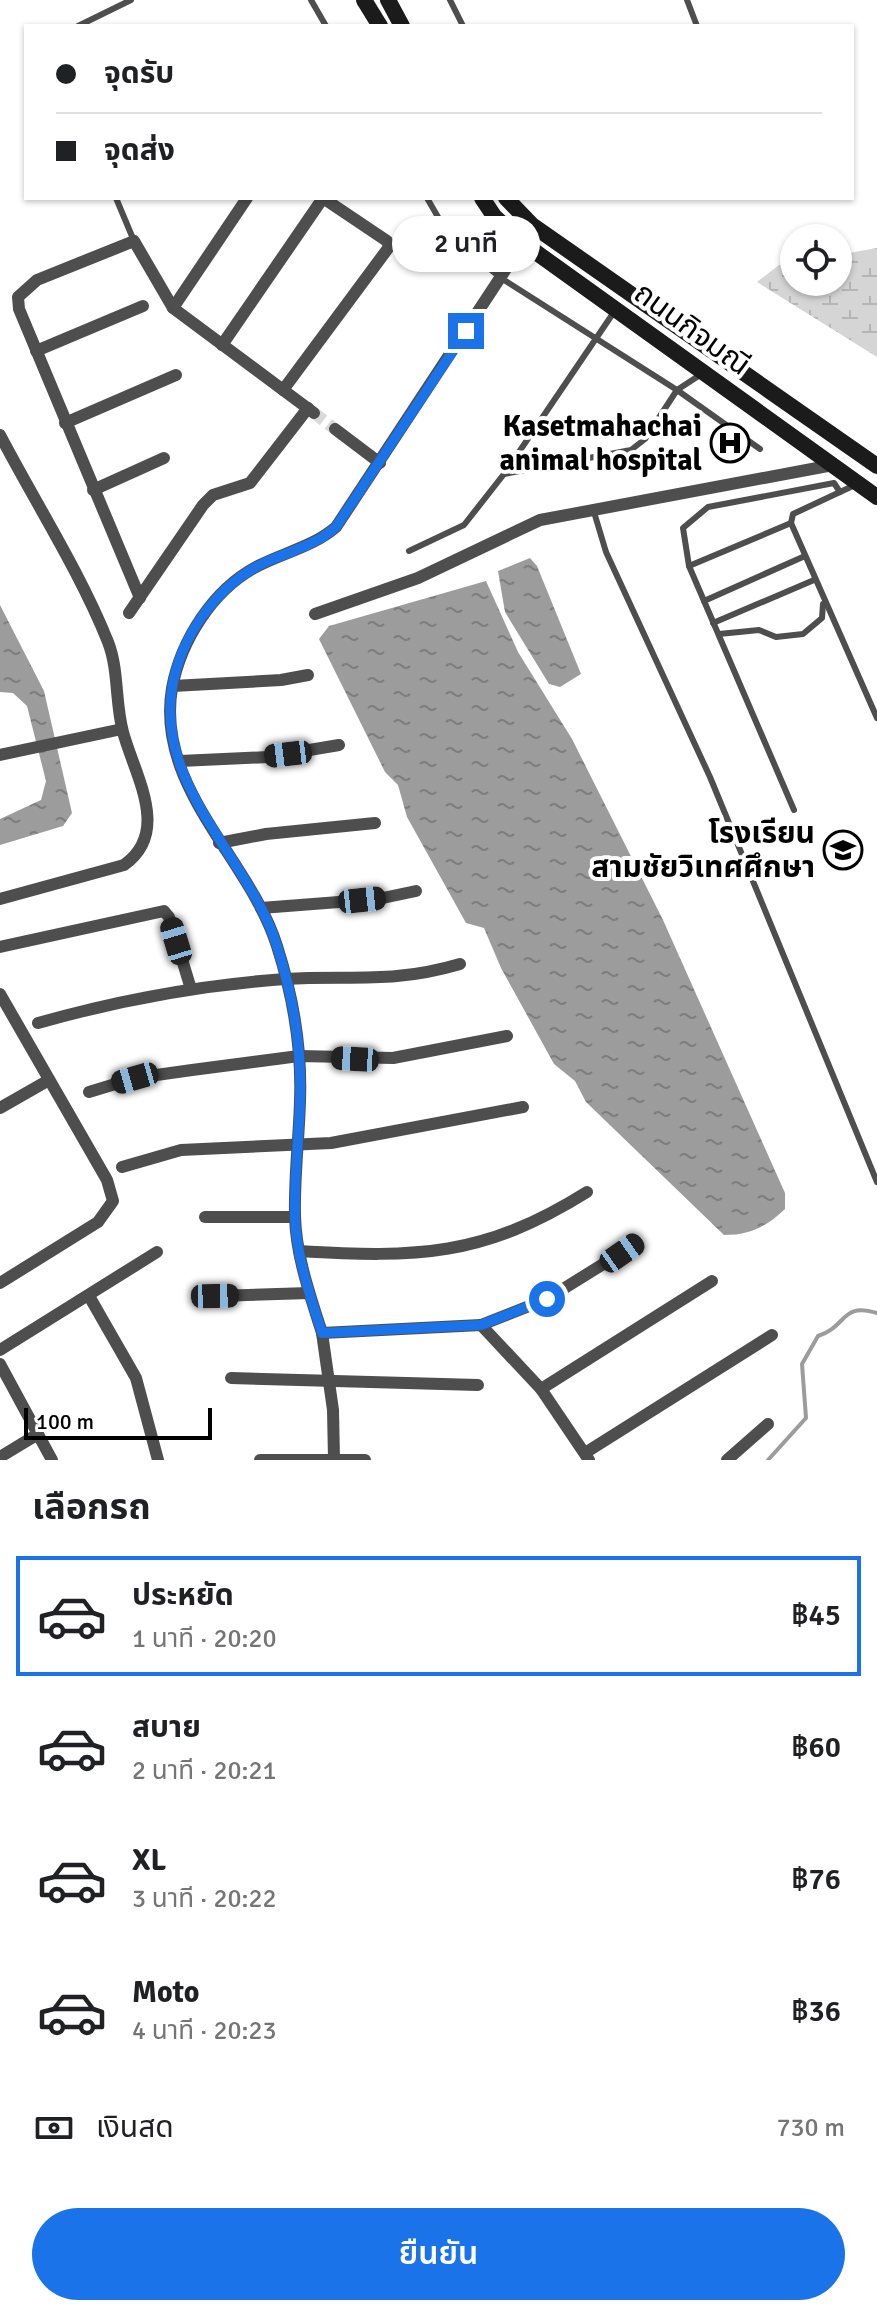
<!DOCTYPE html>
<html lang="th">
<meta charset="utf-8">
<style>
body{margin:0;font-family:Signika,"Noto Sans Thai",sans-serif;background:#f6f6f6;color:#202124;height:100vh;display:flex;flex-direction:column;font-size:30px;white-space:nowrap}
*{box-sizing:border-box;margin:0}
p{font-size:26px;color:#757577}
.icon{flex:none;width:44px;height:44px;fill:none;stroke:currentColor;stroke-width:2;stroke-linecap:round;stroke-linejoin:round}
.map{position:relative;height:1460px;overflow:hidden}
.details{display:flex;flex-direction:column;background:#fff;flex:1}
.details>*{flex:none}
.guide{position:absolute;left:24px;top:24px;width:830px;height:176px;border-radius:0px;box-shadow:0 2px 6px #0004;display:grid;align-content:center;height:176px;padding:0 32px;background:#fff}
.buttons{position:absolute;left:780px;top:224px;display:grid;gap:16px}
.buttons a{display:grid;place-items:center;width:72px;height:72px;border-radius:50%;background:#fff;box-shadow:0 2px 6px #0004;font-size:40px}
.scale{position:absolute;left:24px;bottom:20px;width:188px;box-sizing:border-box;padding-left:8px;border:4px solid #000;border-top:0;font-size:22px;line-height:28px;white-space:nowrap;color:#000;-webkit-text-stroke:6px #fff;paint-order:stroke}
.end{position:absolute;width:36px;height:36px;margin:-18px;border:10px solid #1a73e8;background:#fff;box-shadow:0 0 0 4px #fff}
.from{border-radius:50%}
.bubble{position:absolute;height:56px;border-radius:28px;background:#fff;box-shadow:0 2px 6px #0004;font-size:26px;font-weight:600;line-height:56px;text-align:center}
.car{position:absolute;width:24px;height:48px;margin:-24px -12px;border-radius:10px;box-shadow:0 0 6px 2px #0007;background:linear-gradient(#222 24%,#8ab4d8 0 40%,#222 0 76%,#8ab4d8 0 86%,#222 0)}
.guide b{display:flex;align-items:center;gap:28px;height:76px;font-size:30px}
.guide b+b{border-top:2px solid #e0e0e0}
.guide i{width:20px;height:20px;background:#202124}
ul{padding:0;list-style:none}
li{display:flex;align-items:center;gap:24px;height:120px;margin:0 16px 12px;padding:0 16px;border:4px solid transparent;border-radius:0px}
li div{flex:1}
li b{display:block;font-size:30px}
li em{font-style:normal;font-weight:600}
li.selected{border-color:#1a73e8}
li>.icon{width:72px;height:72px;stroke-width:1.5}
h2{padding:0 32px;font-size:36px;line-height:96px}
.pay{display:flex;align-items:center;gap:20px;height:88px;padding:0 32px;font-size:30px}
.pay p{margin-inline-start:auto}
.button{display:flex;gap:16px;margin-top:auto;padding:16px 32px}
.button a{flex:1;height:92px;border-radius:48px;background:#1a73e8;color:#fff;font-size:32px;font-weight:600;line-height:92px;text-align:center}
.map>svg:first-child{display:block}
.wetland{fill:url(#wetland-marsh)}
.water{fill:url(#water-ripples)}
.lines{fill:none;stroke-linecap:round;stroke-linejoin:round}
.stream{stroke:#9c9c9c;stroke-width:4}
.street-tunnel{stroke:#d9d9d9;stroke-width:12;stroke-dasharray:12 6;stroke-linecap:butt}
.lane{stroke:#4e4e4e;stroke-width:6}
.street{stroke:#4e4e4e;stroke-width:12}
.secondary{stroke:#1b1b1b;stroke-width:16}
.route{stroke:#1a73e8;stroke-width:10}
.labels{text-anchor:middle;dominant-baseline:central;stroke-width:8;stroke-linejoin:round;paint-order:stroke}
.street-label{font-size:30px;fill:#000;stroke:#fff}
.poi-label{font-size:30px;font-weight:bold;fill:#000;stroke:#fff;text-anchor:end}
</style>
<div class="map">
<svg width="877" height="1460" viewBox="0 0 877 1460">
<defs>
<pattern id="wetland-marsh" width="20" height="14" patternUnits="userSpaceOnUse" patternTransform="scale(2)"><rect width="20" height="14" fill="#d5d5d5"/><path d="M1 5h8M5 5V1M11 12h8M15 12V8" fill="none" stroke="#b5b5b5"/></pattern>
<pattern id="water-ripples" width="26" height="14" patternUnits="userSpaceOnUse" patternTransform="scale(2)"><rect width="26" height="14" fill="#9c9c9c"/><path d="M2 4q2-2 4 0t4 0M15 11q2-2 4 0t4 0" fill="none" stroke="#7d7d7d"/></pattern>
</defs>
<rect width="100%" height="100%" fill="#fff"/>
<polygon class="wetland" points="877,248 877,357 757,282 779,265 794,262 794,282 838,282 838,255"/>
<g class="water">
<polygon points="530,558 537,566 581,674 560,687 549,684 505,612 498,571"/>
<path d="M486 581 518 652 572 739 663 920 785 1193V1209C766 1227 750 1235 724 1235L586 1102 575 1081 554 1064 501 968 484 928 466 923 407 817 398 785 385 772 319 639 329 626Z"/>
<polygon points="0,605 44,691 72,813 63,826 0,845 0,819 41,800 46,781 27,706 13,693 0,692"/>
</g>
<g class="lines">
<path class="stream" d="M768 1460 806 1418 802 1364 818 1336C847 1327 841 1302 877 1313"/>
<polyline class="street-tunnel" points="314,413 335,429"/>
<g class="lane">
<polyline points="311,0 326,26"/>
<polyline points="450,0 463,26"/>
<polyline points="687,0 697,26"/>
<polyline points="78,26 131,0"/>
<polyline points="116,198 134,241"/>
<polyline points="427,198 449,236 501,278 677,390 760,449"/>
<polyline points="504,474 631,450 645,439 677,390 703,373"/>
<polyline points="855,485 793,514 791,523 877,718"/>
<polyline points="594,512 606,552 710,777 877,1182"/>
<polyline points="409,551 464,525 504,474 614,312"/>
<polyline points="689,566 791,523"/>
<polyline points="704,601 805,556"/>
<polyline points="713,623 814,580"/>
<polyline points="719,634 759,630 776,637 803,634 822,618 823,604"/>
<polyline points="794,810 689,566 683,528 708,507 834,483 840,492"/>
</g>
<g class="street">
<path d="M523 243 336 527C313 547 282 553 256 567 213 590 181 640 172 688 155 788 250 859 277 946 293 996 302 1048 300 1101 299 1139 294 1177 295 1216 296 1256 310 1295 322 1333L481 1325 541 1389 589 1460"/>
<polyline points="173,308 247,198"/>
<polyline points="222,345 323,198"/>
<polyline points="36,351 143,306"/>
<polyline points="283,390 389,247 387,241 323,198"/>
<polyline points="65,423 176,375"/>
<polyline points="335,429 380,463"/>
<path d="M0 435C35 502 80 572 108 642 119 670 115 703 123 732 135 776 171 832 124 865L0 899"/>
<polyline points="93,490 164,458"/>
<polyline points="140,598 19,309 18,297 37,280 134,241 173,308 314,413"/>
<polyline points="129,613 203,505 213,495 250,483 308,408"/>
<polyline points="315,614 418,578 540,520 833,465"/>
<polyline points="173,686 281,680 308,675"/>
<polyline points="0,755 122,729"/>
<polyline points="180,761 268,757 339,745"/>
<polyline points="219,843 266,834 375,823"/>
<polyline points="261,908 378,899 416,891"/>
<polyline points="0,947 164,911 169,917 191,989"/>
<polyline points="0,994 107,1180 113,1201 98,1222 0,1283"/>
<path d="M38 1023C119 1000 200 985 285 979 351 975 392 984 460 964"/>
<polyline points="89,1092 135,1078 192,1070 299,1056 393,1058 507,1036"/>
<polyline points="0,1108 49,1080"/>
<polyline points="122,1167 181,1150 331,1143 523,1107"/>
<polyline points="205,1217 295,1217"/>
<path d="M299 1251C417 1258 483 1257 587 1192"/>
<polyline points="89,1296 136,1378 158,1460"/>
<polyline points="215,1296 309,1293"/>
<polyline points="481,1325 547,1299 637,1243"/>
<polyline points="322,1333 333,1410 334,1459"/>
<polyline points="0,1350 157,1252"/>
<polyline points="0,1364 52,1460"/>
<polyline points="231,1378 478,1385"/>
<polyline points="541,1389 712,1281"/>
<polyline points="585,1453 772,1335"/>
<polyline points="0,1457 38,1434"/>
<polyline points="260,1460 365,1460"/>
<polyline points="727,1460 768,1424"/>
</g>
<g class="secondary">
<polyline points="364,0 380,26"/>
<polyline points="388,0 402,26"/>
<polyline points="482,198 494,216 523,243 877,497"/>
<polyline points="506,198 532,225 877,466"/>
</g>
</g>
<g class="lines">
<path class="route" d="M466 331 336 527C316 545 291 551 266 562 218 584 181 635 172 688 156 788 250 859 277 946 293 996 302 1048 300 1101 299 1139 294 1177 295 1216 296 1256 310 1295 322 1333L481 1325 547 1299"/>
</g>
<defs>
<symbol id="hospital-ring" viewBox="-11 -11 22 22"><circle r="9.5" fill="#fff" stroke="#000" stroke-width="1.5"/><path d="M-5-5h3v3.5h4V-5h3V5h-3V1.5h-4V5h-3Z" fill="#000"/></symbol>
<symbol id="school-ring" viewBox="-11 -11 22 22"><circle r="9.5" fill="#fff" stroke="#000" stroke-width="1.5"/><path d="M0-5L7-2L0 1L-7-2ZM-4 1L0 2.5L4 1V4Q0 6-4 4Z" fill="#000"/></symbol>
</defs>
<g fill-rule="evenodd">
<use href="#hospital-ring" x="708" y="421" width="44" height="44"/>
<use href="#school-ring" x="821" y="828" width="44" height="44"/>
</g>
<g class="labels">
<g class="street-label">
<text transform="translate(692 329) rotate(36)">ถนนกิจมณี</text>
</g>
<g class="poi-label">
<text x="702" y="426">Kasetmahachai<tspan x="702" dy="34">animal hospital</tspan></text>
<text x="815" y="833">โรงเรียน<tspan x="815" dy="34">สามชัยวิเทศศึกษา</tspan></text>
</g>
</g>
</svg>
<div class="buttons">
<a><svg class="icon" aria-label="locate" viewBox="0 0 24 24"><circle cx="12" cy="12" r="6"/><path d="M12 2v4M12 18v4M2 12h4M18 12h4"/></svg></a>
</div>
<div class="scale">100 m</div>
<i class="end from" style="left:547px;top:1299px"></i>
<i class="end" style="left:466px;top:331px"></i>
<div class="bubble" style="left:392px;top:216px;width:148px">2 นาที</div>
<i class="car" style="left:288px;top:754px;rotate:263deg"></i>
<i class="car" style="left:362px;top:900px;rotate:84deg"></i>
<i class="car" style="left:176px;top:941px;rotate:343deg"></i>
<i class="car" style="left:355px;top:1059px;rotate:273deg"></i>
<i class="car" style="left:135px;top:1078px;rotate:254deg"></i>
<i class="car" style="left:622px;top:1253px;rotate:55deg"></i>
<i class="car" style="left:215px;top:1296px;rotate:89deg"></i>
<div class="guide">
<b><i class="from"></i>จุดรับ</b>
<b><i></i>จุดส่ง</b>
</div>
</div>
<section class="details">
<h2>เลือกรถ</h2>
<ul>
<li class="selected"><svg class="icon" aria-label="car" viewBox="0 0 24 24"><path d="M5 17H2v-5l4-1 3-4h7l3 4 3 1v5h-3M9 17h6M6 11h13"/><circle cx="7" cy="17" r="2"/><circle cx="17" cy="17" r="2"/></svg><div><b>ประหยัด</b><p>1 นาที · 20:20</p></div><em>฿45</em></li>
<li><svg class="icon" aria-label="car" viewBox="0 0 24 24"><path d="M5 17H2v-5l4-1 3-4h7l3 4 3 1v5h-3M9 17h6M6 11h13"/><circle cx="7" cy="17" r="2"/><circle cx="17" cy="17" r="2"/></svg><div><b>สบาย</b><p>2 นาที · 20:21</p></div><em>฿60</em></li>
<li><svg class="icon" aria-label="car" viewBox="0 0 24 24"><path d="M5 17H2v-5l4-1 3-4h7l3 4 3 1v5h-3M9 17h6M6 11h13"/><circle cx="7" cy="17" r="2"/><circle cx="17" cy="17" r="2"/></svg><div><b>XL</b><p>3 นาที · 20:22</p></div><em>฿76</em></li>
<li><svg class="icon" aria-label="car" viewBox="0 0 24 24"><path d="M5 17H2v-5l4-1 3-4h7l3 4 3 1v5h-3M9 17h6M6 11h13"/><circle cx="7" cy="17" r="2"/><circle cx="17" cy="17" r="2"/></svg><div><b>Moto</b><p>4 นาที · 20:23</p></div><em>฿36</em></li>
</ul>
<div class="pay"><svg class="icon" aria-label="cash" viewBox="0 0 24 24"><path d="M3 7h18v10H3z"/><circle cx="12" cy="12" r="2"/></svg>เงินสด<p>730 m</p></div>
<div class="button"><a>ยืนยัน</a></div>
</section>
